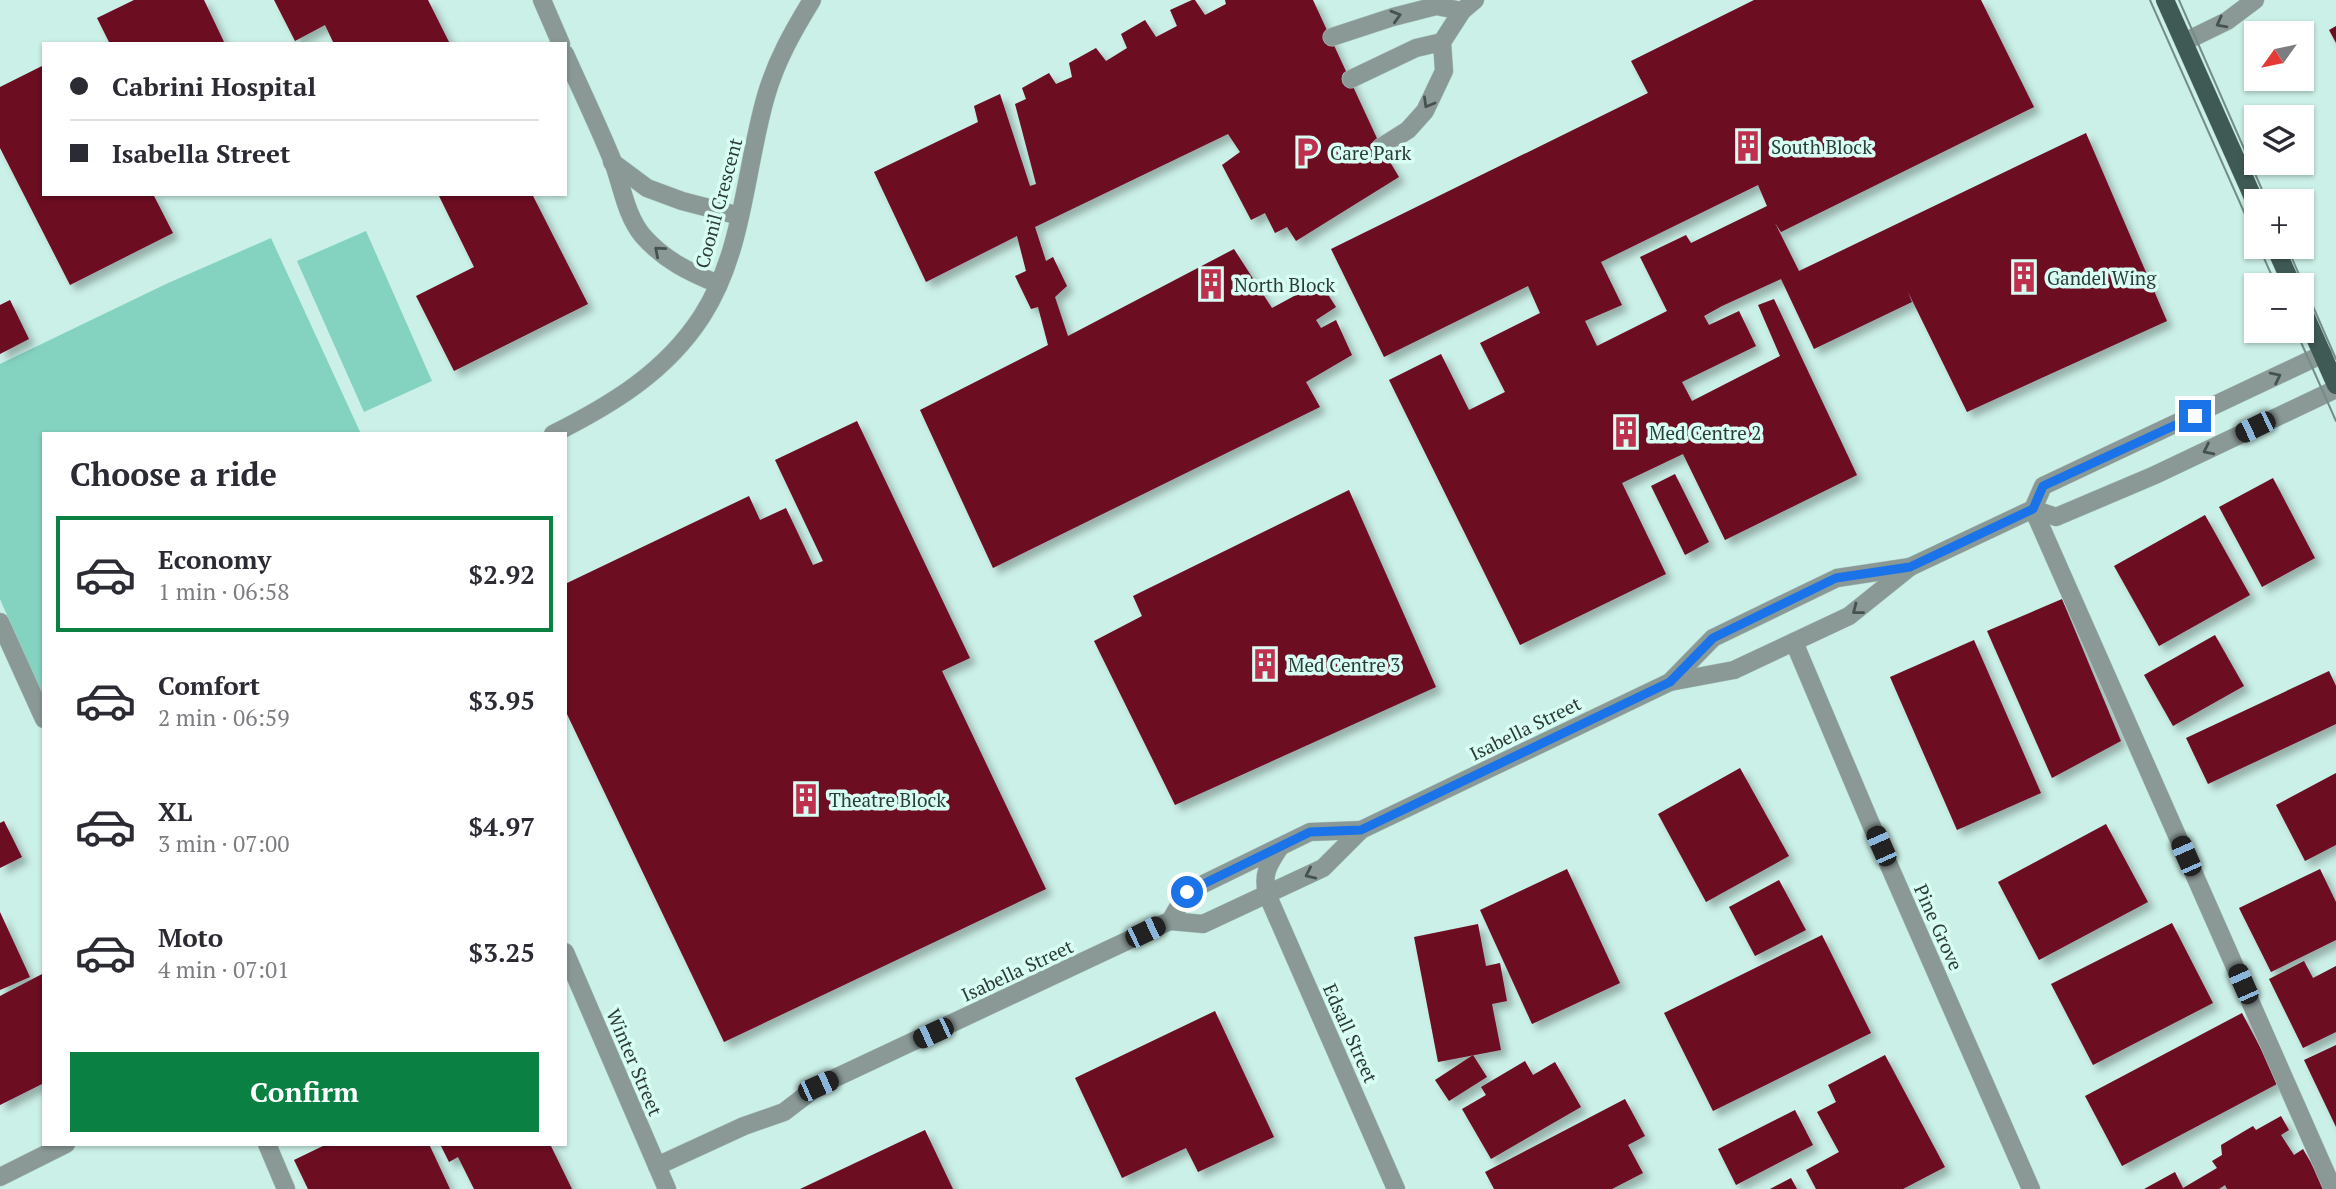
<!DOCTYPE html>
<meta charset="utf-8">
<style>
body{margin:0;font-family:"PT Serif",serif;background:#f7f7f7;color:#2b2b33;height:100vh;display:flex;flex-direction:column;font-size:26px;white-space:nowrap}
*{box-sizing:border-box;margin:0}
p{font-size:23px;color:#7c7c81}
.icon{flex:none;width:38px;height:38px;fill:none;stroke:currentColor;stroke-width:2;stroke-linecap:round;stroke-linejoin:round}
.map{position:relative;flex:1;overflow:hidden}
.side{position:absolute;left:42px;top:432px;width:525px;height:714px;display:flex;flex-direction:column;background:#fff;border-radius:0px;box-shadow:0 2px 5px #0004}
.side>*{flex:none}
.banner{position:absolute;left:42px;top:42px;width:525px;height:154px;border-radius:0px;box-shadow:0 2px 5px #0004;display:grid;align-content:center;height:154px;padding:0 28px;background:#fff}
.needle{width:46px;rotate:237deg}
.buttons{position:absolute;left:2244px;top:21px;display:grid;gap:14px}
.buttons a{display:grid;place-items:center;width:70px;height:70px;border-radius:0px;background:#fff;box-shadow:0 2px 5px #0004;font-size:35px}
.end{position:absolute;width:32px;height:32px;margin:-16px;border:9px solid #1a73e8;background:#fff;box-shadow:0 0 0 4px #fff}
.from{border-radius:50%}
.car{position:absolute;width:21px;height:42px;margin:-21px -10px;border-radius:9px;box-shadow:0 0 5px 2px #0007;background:linear-gradient(#222 24%,#8ab4d8 0 40%,#222 0 76%,#8ab4d8 0 86%,#222 0)}
.banner b{display:flex;align-items:center;gap:24px;height:66px;font-size:26px}
.banner b+b{border-top:2px solid #e1e1e2}
.banner i{width:18px;height:18px;background:#2b2b33}
ul{padding:0;list-style:none}
li{display:flex;align-items:center;gap:21px;height:116px;margin:0 14px 10px;padding:0 14px;border:4px solid transparent;border-radius:0px}
li div{flex:1}
li b{display:block;font-size:26px}
li em{font-style:normal;font-weight:700}
li.current{border-color:#0b8043}
li>.icon{width:63px;height:63px;stroke-width:1.5}
h2{padding:0 28px;font-size:32px;line-height:84px}
.cta{display:flex;gap:14px;margin-top:auto;padding:14px 28px}
.cta a{flex:1;height:80px;border-radius:0px;background:#0b8043;color:#fff;font-size:28px;font-weight:700;line-height:80px;text-align:center}
.map>svg:first-child{display:block}
.green{fill:#84d2c0}
.building{fill:#6c0924;fill-rule:evenodd;filter:url(#shadow)}
.lines{fill:none;stroke-linecap:round;stroke-linejoin:round}
.minor-casing{stroke:#abccc4;stroke-width:19}
.major-casing{stroke:#abccc4;stroke-width:19}
.minor{stroke:#8a9996;stroke-width:18}
.major{stroke:#3f5a54;stroke-width:18}
.tram{stroke:#748d88;stroke-width:2}
.oneway{stroke:#445250}
.route{stroke:#1a73e8;stroke-width:9}
.labels{text-anchor:middle;dominant-baseline:central;stroke-width:7;stroke-linejoin:round;paint-order:stroke}
.poi-label{font-size:19px;fill:#2c3b38;stroke:#d8fef4;text-anchor:start}
.street-label{font-size:19px;fill:#2c3b38;stroke:#d8fef4}
</style>
<div class="map">
<svg width="2336" height="1189" viewBox="0 0 2336 1189">
<defs>
<filter id="shadow"><feDropShadow dx="6" dy="6" stdDeviation="3.5" flood-color="#0004"/></filter>
</defs>
<rect width="100%" height="100%" fill="#cbf0e7"/>
<g class="green">
<polygon points="366,231 432,381 364,412 297,261"/>
<polygon points="271,238 361,434 44,434 44,700 0,599 0,364 166,284"/>
</g>
<g class="building">
<polygon points="134,0 204,0 225,44 110,44 97,18"/>
<polygon points="274,0 428,0 450,44 334,44 325,25 295,41"/>
<polygon points="1192,0 1195,0 1205,15 1226,4 1225,0 1313,0 1381,147 1399,177 1296,241 1287,227 1275,233 1265,213 1251,220 1222,165 1240,152 1228,134 1035,227 1046,261 1053,257 1067,286 1055,297 1068,336 1234,249 1272,308 1320,282 1336,307 1316,320 1321,328 1336,320 1352,355 1306,382 1320,407 993,568 920,410 1048,345 1038,307 1031,309 1015,276 1026,271 1017,236 926,282 874,172 978,122 974,106 1000,94 1030,186 1036,184 1015,104 1026,99 1022,88 1049,73 1056,84 1072,77 1069,63 1096,48 1106,61 1127,48 1121,34 1145,20 1156,37 1177,26 1170,10"/>
<path d="M1754 0H1981L2034 107 1781 232 1775 223 1799 271 2086 133 2167 321 1967 412 1908 292 1912 302 1814 349 1781 279 1722 306 1704 316 1709 325 1739 311 1756 346 1682 382 1692 401 1780 356 1758 305 1774 299 1857 475 1725 540 1683 454 1622 483 1666 574 1520 645 1389 380 1441 354 1469 410 1505 392 1480 343 1540 313 1528 286 1384 357 1331 249 1648 93 1631 61ZM1758 185 1767 206 1691 243 1686 235 1640 257 1667 311 1597 346 1585 321 1622 305 1601 262Z"/>
<polygon points="2336,26 2336,43 2329,30"/>
<polygon points="44,65 44,194 153,194 173,233 70,285 0,148 0,87"/>
<polygon points="438,194 532,194 588,304 454,371 416,296 474,267"/>
<polygon points="10,300 29,339 0,354 0,305"/>
<polygon points="857,421 970,658 942,671 1046,889 724,1042 565,710 565,584 749,496 760,520 786,508 813,565 823,561 775,460"/>
<polygon points="1675,474 1709,542 1685,555 1651,486"/>
<polygon points="2273,478 2315,558 2262,587 2219,507"/>
<polygon points="1349,490 1436,687 1175,805 1094,641 1142,616 1133,596"/>
<polygon points="2205,515 2250,595 2159,646 2114,566"/>
<polygon points="2062,599 2121,741 2052,778 1987,631"/>
<polygon points="2215,635 2244,686 2173,726 2144,675"/>
<polygon points="1974,640 2041,793 1957,830 1890,677"/>
<polygon points="2329,671 2336,686 2336,724 2208,784 2186,738"/>
<polygon points="1740,768 1789,856 1706,902 1658,814"/>
<polygon points="2336,773 2336,845 2305,861 2276,805"/>
<polygon points="4,821 22,857 0,868 0,823"/>
<polygon points="2106,824 2148,902 2039,960 1998,882"/>
<polygon points="1567,869 1620,983 1532,1024 1480,910"/>
<polygon points="2320,869 2336,902 2336,940 2271,972 2239,908"/>
<polygon points="1779,880 1806,930 1755,956 1729,907"/>
<polygon points="0,912 30,977 0,990"/>
<polygon points="2172,923 2213,1003 2093,1065 2051,984"/>
<polygon points="1478,924 1486,966 1500,963 1507,1001 1492,1004 1501,1050 1438,1062 1414,937"/>
<polygon points="1822,935 1871,1033 1713,1111 1664,1013"/>
<polygon points="2304,961 2313,978 2336,966 2336,1032 2303,1048 2269,979"/>
<polygon points="44,973 44,1083 0,1105 0,996"/>
<polygon points="1215,1011 1274,1137 1198,1172 1186,1148 1122,1178 1075,1078"/>
<polygon points="2242,1013 2279,1083 2122,1166 2085,1096"/>
<polygon points="2336,1045 2336,1127 2304,1060"/>
<polygon points="1473,1055 1487,1077 1449,1101 1435,1080"/>
<polygon points="1885,1055 1945,1167 1903,1189 1816,1189 1806,1170 1839,1152 1817,1112 1836,1102 1828,1085"/>
<polygon points="1525,1061 1533,1075 1555,1062 1581,1107 1491,1159 1462,1109 1486,1095 1481,1087"/>
<polygon points="1625,1099 1645,1136 1628,1145 1643,1173 1612,1189 1494,1189 1485,1172"/>
<polygon points="1795,1110 1813,1145 1736,1185 1718,1149"/>
<polygon points="2281,1116 2289,1130 2281,1135 2294,1155 2303,1149 2326,1189 2227,1189 2225,1185 2219,1189 2144,1189 2175,1172 2183,1188 2217,1168 2212,1161 2222,1155 2221,1145 2253,1126 2256,1130"/>
<polygon points="925,1130 953,1189 800,1189"/>
<polygon points="327,1144 429,1144 450,1189 308,1189 294,1160"/>
<polygon points="440,1144 550,1144 572,1189 474,1189 458,1157 449,1162"/>
<polygon points="1791,1178 1797,1189 1770,1189"/>
</g>
<g class="lines">
<defs>
<g id="minor">
<polyline points="542,0 561,44"/>
<polyline points="1332,37 1393,17 1436,6 1462,11"/>
<polyline points="1442,42 1462,11 1475,0"/>
<polyline points="2184,42 2227,21 2255,0"/>
<path d="M565 54C581 90 598 125 613 162 622 186 626 216 643 236 664 260 689 272 718 284"/>
<polyline points="1351,79 1416,48 1442,42"/>
<polyline points="1381,147 1408,130 1425,111 1444,71 1442,42"/>
<polyline points="612,162 647,188 682,201 740,216"/>
<path d="M553 434C611 405 666 372 702 316 744 251 745 168 766 96 776 61 793 31 812 0"/>
<polyline points="2033,509 2333,1189"/>
<polyline points="2033,509 2056,517 2155,475 2336,389"/>
<polyline points="0,622 44,719"/>
<polyline points="1794,642 1870,822 2031,1189"/>
<polyline points="1670,682 1713,638 1837,578 1910,567"/>
<path d="M1280 847C1269 864 1262 873 1267 894L1396 1189"/>
<polyline points="1170,921 1187,892 1310,832 1361,830"/>
<polyline points="565,952 667,1189"/>
<polyline points="267,1144 286,1189"/>
<polyline points="657,1166 744,1126 784,1112 818,1086 1163,924 1170,921 1203,924 1323,868 1361,830 1670,682 1734,670 1849,616 1910,567 2033,509 2043,486 2323,354"/>
<polyline points="0,1177 66,1144"/>
</g>
<g id="major">
<polyline points="2165,0 2256,204"/>
<polyline points="2275,247 2292,285"/>
<polyline points="2301,306 2336,385"/>
</g>
</defs>
<use href="#minor" class="minor-casing"/>
<use href="#major" class="major-casing"/>
<use href="#minor" class="minor"/>
<use href="#major" class="major"/>
<g class="tram">
<polyline points="2150,0 2256,239"/>
<polyline points="2179,0 2267,201"/>
<polyline points="2259,247 2276,285"/>
<polyline points="2287,247 2336,359"/>
<polyline points="2296,331 2336,421"/>
</g>
</g>
<defs><path id="oneway-chevron" d="M-2-3.5L2.5 0L-2 3.5" fill="none" stroke-width="1.6" stroke-linecap="round" stroke-linejoin="round" transform="scale(1.75)"/></defs>
<g class="oneway">
<use href="#oneway-chevron" transform="translate(1396 16) rotate(-16)"/>
<use href="#oneway-chevron" transform="translate(2221 23) rotate(152)"/>
<use href="#oneway-chevron" transform="translate(1428 103) rotate(120)"/>
<use href="#oneway-chevron" transform="translate(659 251) rotate(-139)"/>
<use href="#oneway-chevron" transform="translate(2276 377) rotate(-26)"/>
<use href="#oneway-chevron" transform="translate(2208 450) rotate(154)"/>
<use href="#oneway-chevron" transform="translate(1857 610) rotate(142)"/>
<use href="#oneway-chevron" transform="translate(1310 874) rotate(155)"/>
</g>
<g class="lines">
<polyline class="route" points="1187,892 1310,832 1361,830 1670,682 1713,638 1836,578 1910,567 2033,509 2043,486 2195,416"/>
</g>
<defs>
<symbol id="building-bare" viewBox="-9 -9 18 18"><path d="M-4-6H4V6H1V3H-1V6H-4ZM-2.5-4.3h1.7v1.8h-1.7ZM.8-4.3h1.7v1.8H.8ZM-2.5-1h1.7V.8h-1.7ZM.8-1h1.7V.8H.8Z" fill="#bf2f4e" stroke="#d8fef4" stroke-width="2.5" paint-order="stroke"/></symbol>
<symbol id="parking-bare" viewBox="-9 -9 18 18"><path d="M-3.5-5.5H1a3.5 3.5 0 0 1 0 7H-1V5.5H-3.5ZM-1-3.4V-.6H.8a1.4 1.4 0 0 0 0-2.8Z" fill="#bf2f4e" stroke="#d8fef4" stroke-width="2.5" paint-order="stroke"/></symbol>
</defs>
<g fill-rule="evenodd">
<use href="#building-bare" x="1726" y="124" width="44" height="44"/>
<use href="#parking-bare" x="1285" y="130" width="44" height="44"/>
<use href="#building-bare" x="2002" y="255" width="44" height="44"/>
<use href="#building-bare" x="1189" y="262" width="44" height="44"/>
<use href="#building-bare" x="1604" y="410" width="44" height="44"/>
<use href="#building-bare" x="1243" y="642" width="44" height="44"/>
<use href="#building-bare" x="784" y="777" width="44" height="44"/>
</g>
<g class="labels">
<g class="poi-label">
<text x="1771" y="146">South Block</text>
<text x="1330" y="152">Care Park</text>
<text x="2047" y="277">Gandel Wing</text>
<text x="1234" y="284">North Block</text>
<text x="1649" y="432">Med Centre 2</text>
<text x="1288" y="664">Med Centre 3</text>
<text x="829" y="799">Theatre Block</text>
</g>
<g class="street-label">
<text transform="translate(718 203) rotate(-75)">Coonil Crescent</text>
<text transform="translate(1525 728) rotate(-26)">Isabella Street</text>
<text transform="translate(1939 927) rotate(66)">Pine Grove</text>
<text transform="translate(1017 970) rotate(-25)">Isabella Street</text>
<text transform="translate(1351 1033) rotate(66)">Edsall Street</text>
<text transform="translate(635 1062) rotate(67)">Winter Street</text>
</g>
</g>
</svg>
<div class="buttons">
<a><svg class="needle" viewBox="-14 -14 28 28"><path d="M0-13l5 13h-10z" fill="#e53935"/><path d="M0 13l5-13h-10z" fill="#7c7c81"/></svg></a>
<a><svg class="icon" aria-label="layers" viewBox="0 0 24 24"><path d="M12 4l9 5-9 5-9-5zM3 14l9 5 9-5"/></svg></a>
<a>+</a>
<a>−</a>
</div>
<i class="end from" style="left:1187px;top:892px"></i>
<i class="end" style="left:2195px;top:416px"></i>
<i class="car" style="left:2255px;top:427px;rotate:244deg"></i>
<i class="car" style="left:1881px;top:846px;rotate:336deg"></i>
<i class="car" style="left:2186px;top:856px;rotate:336deg"></i>
<i class="car" style="left:1145px;top:932px;rotate:64deg"></i>
<i class="car" style="left:2243px;top:984px;rotate:336deg"></i>
<i class="car" style="left:933px;top:1033px;rotate:245deg"></i>
<i class="car" style="left:818px;top:1086px;rotate:66deg"></i>
<div class="banner">
<b><i class="from"></i>Cabrini Hospital</b>
<b><i></i>Isabella Street</b>
</div>
<section class="side">
<h2>Choose a ride</h2>
<ul>
<li class="current"><svg class="icon" aria-label="car" viewBox="0 0 24 24"><path d="M5 17H2v-5l4-1 3-4h7l3 4 3 1v5h-3M9 17h6M6 11h13"/><circle cx="7" cy="17" r="2"/><circle cx="17" cy="17" r="2"/></svg><div><b>Economy</b><p>1 min · 06:58</p></div><em>$2.92</em></li>
<li><svg class="icon" aria-label="car" viewBox="0 0 24 24"><path d="M5 17H2v-5l4-1 3-4h7l3 4 3 1v5h-3M9 17h6M6 11h13"/><circle cx="7" cy="17" r="2"/><circle cx="17" cy="17" r="2"/></svg><div><b>Comfort</b><p>2 min · 06:59</p></div><em>$3.95</em></li>
<li><svg class="icon" aria-label="car" viewBox="0 0 24 24"><path d="M5 17H2v-5l4-1 3-4h7l3 4 3 1v5h-3M9 17h6M6 11h13"/><circle cx="7" cy="17" r="2"/><circle cx="17" cy="17" r="2"/></svg><div><b>XL</b><p>3 min · 07:00</p></div><em>$4.97</em></li>
<li><svg class="icon" aria-label="car" viewBox="0 0 24 24"><path d="M5 17H2v-5l4-1 3-4h7l3 4 3 1v5h-3M9 17h6M6 11h13"/><circle cx="7" cy="17" r="2"/><circle cx="17" cy="17" r="2"/></svg><div><b>Moto</b><p>4 min · 07:01</p></div><em>$3.25</em></li>
</ul>
<div class="cta"><a>Confirm</a></div>
</section>
</div>
